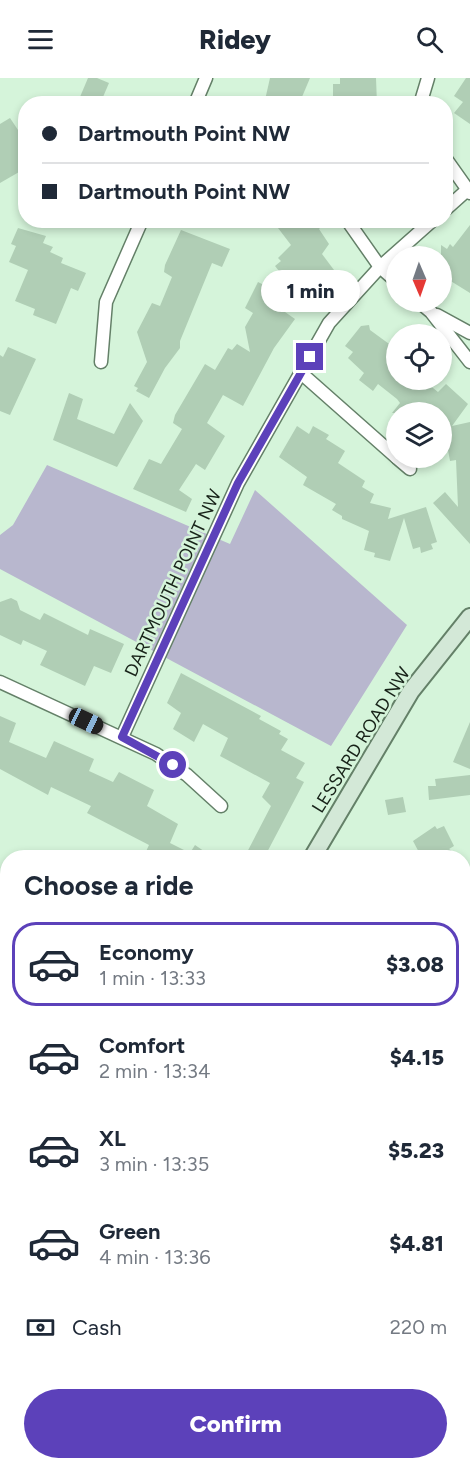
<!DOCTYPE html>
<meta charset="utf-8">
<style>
body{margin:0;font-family:Figtree,sans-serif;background:#f6f6f7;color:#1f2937;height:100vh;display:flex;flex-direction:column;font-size:22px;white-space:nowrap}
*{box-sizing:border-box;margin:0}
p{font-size:20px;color:#747a83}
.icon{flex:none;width:33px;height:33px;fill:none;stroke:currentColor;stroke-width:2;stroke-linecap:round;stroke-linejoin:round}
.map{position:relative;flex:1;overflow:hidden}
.drawer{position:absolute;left:0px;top:772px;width:471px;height:620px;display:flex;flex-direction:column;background:#fff;border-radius:24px 24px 0 0;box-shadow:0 3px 9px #0003}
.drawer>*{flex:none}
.banner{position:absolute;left:18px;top:18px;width:435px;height:132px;border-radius:24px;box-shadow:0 3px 9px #0003;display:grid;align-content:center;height:132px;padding:0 24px;background:#fff}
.needle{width:39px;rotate:178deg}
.tools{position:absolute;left:386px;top:168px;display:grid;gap:12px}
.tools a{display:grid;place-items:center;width:66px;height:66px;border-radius:50%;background:#fff;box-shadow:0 3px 9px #0003;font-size:30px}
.end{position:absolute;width:27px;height:27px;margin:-14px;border:8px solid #5c41ba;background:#fff;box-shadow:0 0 0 3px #fff}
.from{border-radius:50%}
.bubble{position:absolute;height:42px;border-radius:21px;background:#fff;box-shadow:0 3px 9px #0003;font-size:20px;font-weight:800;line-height:42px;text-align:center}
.car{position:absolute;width:18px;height:36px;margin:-18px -9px;border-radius:8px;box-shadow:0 0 4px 2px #0007;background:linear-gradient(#222 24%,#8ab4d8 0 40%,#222 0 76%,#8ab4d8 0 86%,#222 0)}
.banner b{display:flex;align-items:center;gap:21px;height:57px;font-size:22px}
.banner b+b{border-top:2px solid #e0e1e3}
.banner i{width:15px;height:15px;background:#1f2937}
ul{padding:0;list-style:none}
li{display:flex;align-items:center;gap:18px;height:84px;margin:0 12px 9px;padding:0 12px;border:3px solid transparent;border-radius:24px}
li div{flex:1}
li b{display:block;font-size:22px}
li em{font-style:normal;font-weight:800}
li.active{border-color:#5c41ba}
li>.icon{width:54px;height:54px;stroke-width:1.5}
h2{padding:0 24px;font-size:27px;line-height:72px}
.pay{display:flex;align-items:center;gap:15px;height:66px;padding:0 24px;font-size:22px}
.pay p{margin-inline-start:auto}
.action{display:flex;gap:12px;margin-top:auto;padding:12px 24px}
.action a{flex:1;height:69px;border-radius:36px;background:#5c41ba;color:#fff;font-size:24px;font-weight:800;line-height:69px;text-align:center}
header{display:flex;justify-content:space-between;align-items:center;height:78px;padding:0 24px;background:#fff;font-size:27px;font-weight:800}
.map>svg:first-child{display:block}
.green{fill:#b8b7ce}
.building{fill:#b0ceb5}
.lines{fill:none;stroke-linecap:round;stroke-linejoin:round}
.minor-casing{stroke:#648068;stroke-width:15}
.secondary-casing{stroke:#648068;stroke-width:20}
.minor{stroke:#fff;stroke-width:12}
.secondary{stroke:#d3e8d7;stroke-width:16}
.route{stroke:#5c41ba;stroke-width:8}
.labels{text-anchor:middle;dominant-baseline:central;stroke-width:5;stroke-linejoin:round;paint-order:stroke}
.street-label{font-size:18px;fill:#172218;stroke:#d5f4da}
</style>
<header><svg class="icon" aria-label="menu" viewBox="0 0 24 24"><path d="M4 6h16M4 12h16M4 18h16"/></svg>Ridey<svg class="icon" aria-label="search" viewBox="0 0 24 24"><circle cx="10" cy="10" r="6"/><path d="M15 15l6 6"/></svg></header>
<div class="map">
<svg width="470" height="1391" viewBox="0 0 470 1391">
<rect width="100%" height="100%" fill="#d5f4da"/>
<polygon class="green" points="47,387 230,466 255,412 407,547 331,668 0,491 0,457 13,447"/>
<g class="building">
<polygon points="88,0 97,0 109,5 100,26 77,26"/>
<polygon points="270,0 310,0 299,26 273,26 265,22"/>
<polygon points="340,0 376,0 377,26 333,26 333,6 340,6"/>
<polygon points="466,0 470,0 470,46 454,35 463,24 454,18"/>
<polygon points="10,40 26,64 26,90 0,105 0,46"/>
<polygon points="285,142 294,148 300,142 315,142 321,149 319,151 329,166 322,176 334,192 332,195 309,218 300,208 285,234 295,241 274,270 243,328 223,317 207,345 225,358 205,392 196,386 179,412 192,421 186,434 133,411 149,381 161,386 182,351 173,345 175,337 205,286 215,292 228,270 232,272 237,266 250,274 245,249 253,235 245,230 258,204 264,207 279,193 275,188 281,183 278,180 291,167 278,150"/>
<polygon points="470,147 470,215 441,197 441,167 447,171 450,166 453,169"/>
<polygon points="18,150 46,158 43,165 53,169 50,174 63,180 61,185 86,195 78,213 71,210 56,246 33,237 35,231 15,223 28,192 9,184 16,168 11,166"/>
<polygon points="181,152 230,171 222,189 212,185 180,263 180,270 165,290 149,320 136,313 138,310 134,308 147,284 137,254 152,225 160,228 172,199 164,194 165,187"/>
<polygon points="369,247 370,252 396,271 396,302 423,302 438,314 446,306 468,326 452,348 470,344 470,466 433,425 445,414 458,429 456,382 450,383 441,334 392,335 400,325 397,321 378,306 373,313 359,302 364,295 348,280 353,274 345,268 361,248"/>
<polygon points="8,269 36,281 10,337 0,333 0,277 3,279"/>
<polygon points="69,315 83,321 77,341 114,356 130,325 143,343 117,389 53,362"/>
<polygon points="297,348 309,356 313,348 329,357 326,361 345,373 338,385 365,403 362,409 374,416 370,425 391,430 388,441 426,429 437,464 431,466 433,471 421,475 420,469 413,471 404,440 390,483 374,479 375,475 364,472 369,453 342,441 342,438 332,432 336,426 303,407 307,399 279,379"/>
<polygon points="11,520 17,523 20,532 40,542 44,535 88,557 90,551 124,566 111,595 94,588 85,608 40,587 47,573 23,562 21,567 0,557 0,524"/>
<polygon points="181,595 261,638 259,641 281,653 279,656 288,661 281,672 305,685 296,700 304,704 264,780 244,780 271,728 262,719 270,705 220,678 228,660 203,646 194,664 173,651 181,635 167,625"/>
<polygon points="0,638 16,645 9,664 46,680 54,663 94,681 89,693 113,704 119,694 154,712 147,728 178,746 170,765 190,775 195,767 214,780 143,780 149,767 87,735 91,728 51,709 48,717 0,691"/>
<polygon points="470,644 470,691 453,684"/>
<polygon points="470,697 470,717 429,722 428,708 436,708 435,701"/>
<polygon points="403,719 406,734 388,737 385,722"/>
<polygon points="435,748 437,751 444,748 454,768 449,771 462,780 422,780 413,763"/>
</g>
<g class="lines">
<defs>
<g id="minor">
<polyline points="195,26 206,0"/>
<polyline points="423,26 422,20 428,0"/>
<polyline points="446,81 470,115"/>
<polyline points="446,131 466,113"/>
<polyline points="347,142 380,189 396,203"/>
<polyline points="419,224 431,234 470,284"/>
<polyline points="437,237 470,255"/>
<polyline points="101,284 106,224 142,142"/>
<polyline points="301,295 396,379"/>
<polyline points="397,380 410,391"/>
<polyline points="0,604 156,676 187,697 221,728"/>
<polyline points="122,659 238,405 329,245 380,189 433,142"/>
<polyline points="0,866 8,868"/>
<polyline points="464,922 470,922"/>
<polyline points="0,1080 8,1086"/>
<polyline points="464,1099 470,1099"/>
<polyline points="0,1286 8,1288"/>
<polyline points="464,1356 470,1361"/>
<polyline points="250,1384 253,1391"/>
</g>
<g id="secondary">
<polyline points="312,780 411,613 470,539"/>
<polyline points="79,1391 80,1384"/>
</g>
</defs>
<use href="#minor" class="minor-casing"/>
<use href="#secondary" class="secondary-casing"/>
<use href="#minor" class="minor"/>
<use href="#secondary" class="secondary"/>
</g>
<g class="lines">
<polyline class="route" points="173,687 122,659 238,405 310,279"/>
</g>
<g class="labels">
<g class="street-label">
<text transform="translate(173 505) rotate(-65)">DARTMOUTH POINT NW</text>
<text transform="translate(361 662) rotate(-58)">LESSARD ROAD NW</text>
</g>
</g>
</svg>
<div class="tools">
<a><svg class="needle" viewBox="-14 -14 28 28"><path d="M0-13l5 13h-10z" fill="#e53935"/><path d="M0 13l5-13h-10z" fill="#747a83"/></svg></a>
<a><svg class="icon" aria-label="locate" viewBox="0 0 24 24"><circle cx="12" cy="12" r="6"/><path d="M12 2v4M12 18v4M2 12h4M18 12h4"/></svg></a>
<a><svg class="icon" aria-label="layers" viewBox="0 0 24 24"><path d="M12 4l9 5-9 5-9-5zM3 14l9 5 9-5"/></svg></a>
</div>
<i class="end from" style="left:173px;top:687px"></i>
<i class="end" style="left:310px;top:279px"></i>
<div class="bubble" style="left:261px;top:192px;width:99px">1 min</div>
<i class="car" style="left:86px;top:643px;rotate:115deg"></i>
<div class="banner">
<b><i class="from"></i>Dartmouth Point NW</b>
<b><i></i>Dartmouth Point NW</b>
</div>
<section class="drawer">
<h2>Choose a ride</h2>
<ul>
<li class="active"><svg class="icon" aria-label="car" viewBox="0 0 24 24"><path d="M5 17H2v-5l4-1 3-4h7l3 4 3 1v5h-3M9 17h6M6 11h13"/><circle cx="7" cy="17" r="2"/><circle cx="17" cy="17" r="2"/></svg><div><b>Economy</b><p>1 min · 13:33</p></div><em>$3.08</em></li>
<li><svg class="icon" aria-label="car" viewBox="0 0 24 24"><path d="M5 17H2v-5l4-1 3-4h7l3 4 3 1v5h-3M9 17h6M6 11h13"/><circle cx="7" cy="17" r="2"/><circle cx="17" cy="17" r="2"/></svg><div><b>Comfort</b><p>2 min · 13:34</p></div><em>$4.15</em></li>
<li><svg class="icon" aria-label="car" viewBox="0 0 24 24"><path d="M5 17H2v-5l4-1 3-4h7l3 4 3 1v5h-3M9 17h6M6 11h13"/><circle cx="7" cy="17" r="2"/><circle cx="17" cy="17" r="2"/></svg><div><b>XL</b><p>3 min · 13:35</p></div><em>$5.23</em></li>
<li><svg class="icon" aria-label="car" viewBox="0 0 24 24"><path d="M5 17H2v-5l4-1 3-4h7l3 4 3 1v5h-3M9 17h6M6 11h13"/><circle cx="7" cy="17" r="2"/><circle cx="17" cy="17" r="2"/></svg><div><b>Green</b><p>4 min · 13:36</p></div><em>$4.81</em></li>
</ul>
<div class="pay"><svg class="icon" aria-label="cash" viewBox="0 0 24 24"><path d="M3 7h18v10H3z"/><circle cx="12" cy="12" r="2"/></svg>Cash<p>220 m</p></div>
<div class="action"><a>Confirm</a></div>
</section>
</div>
